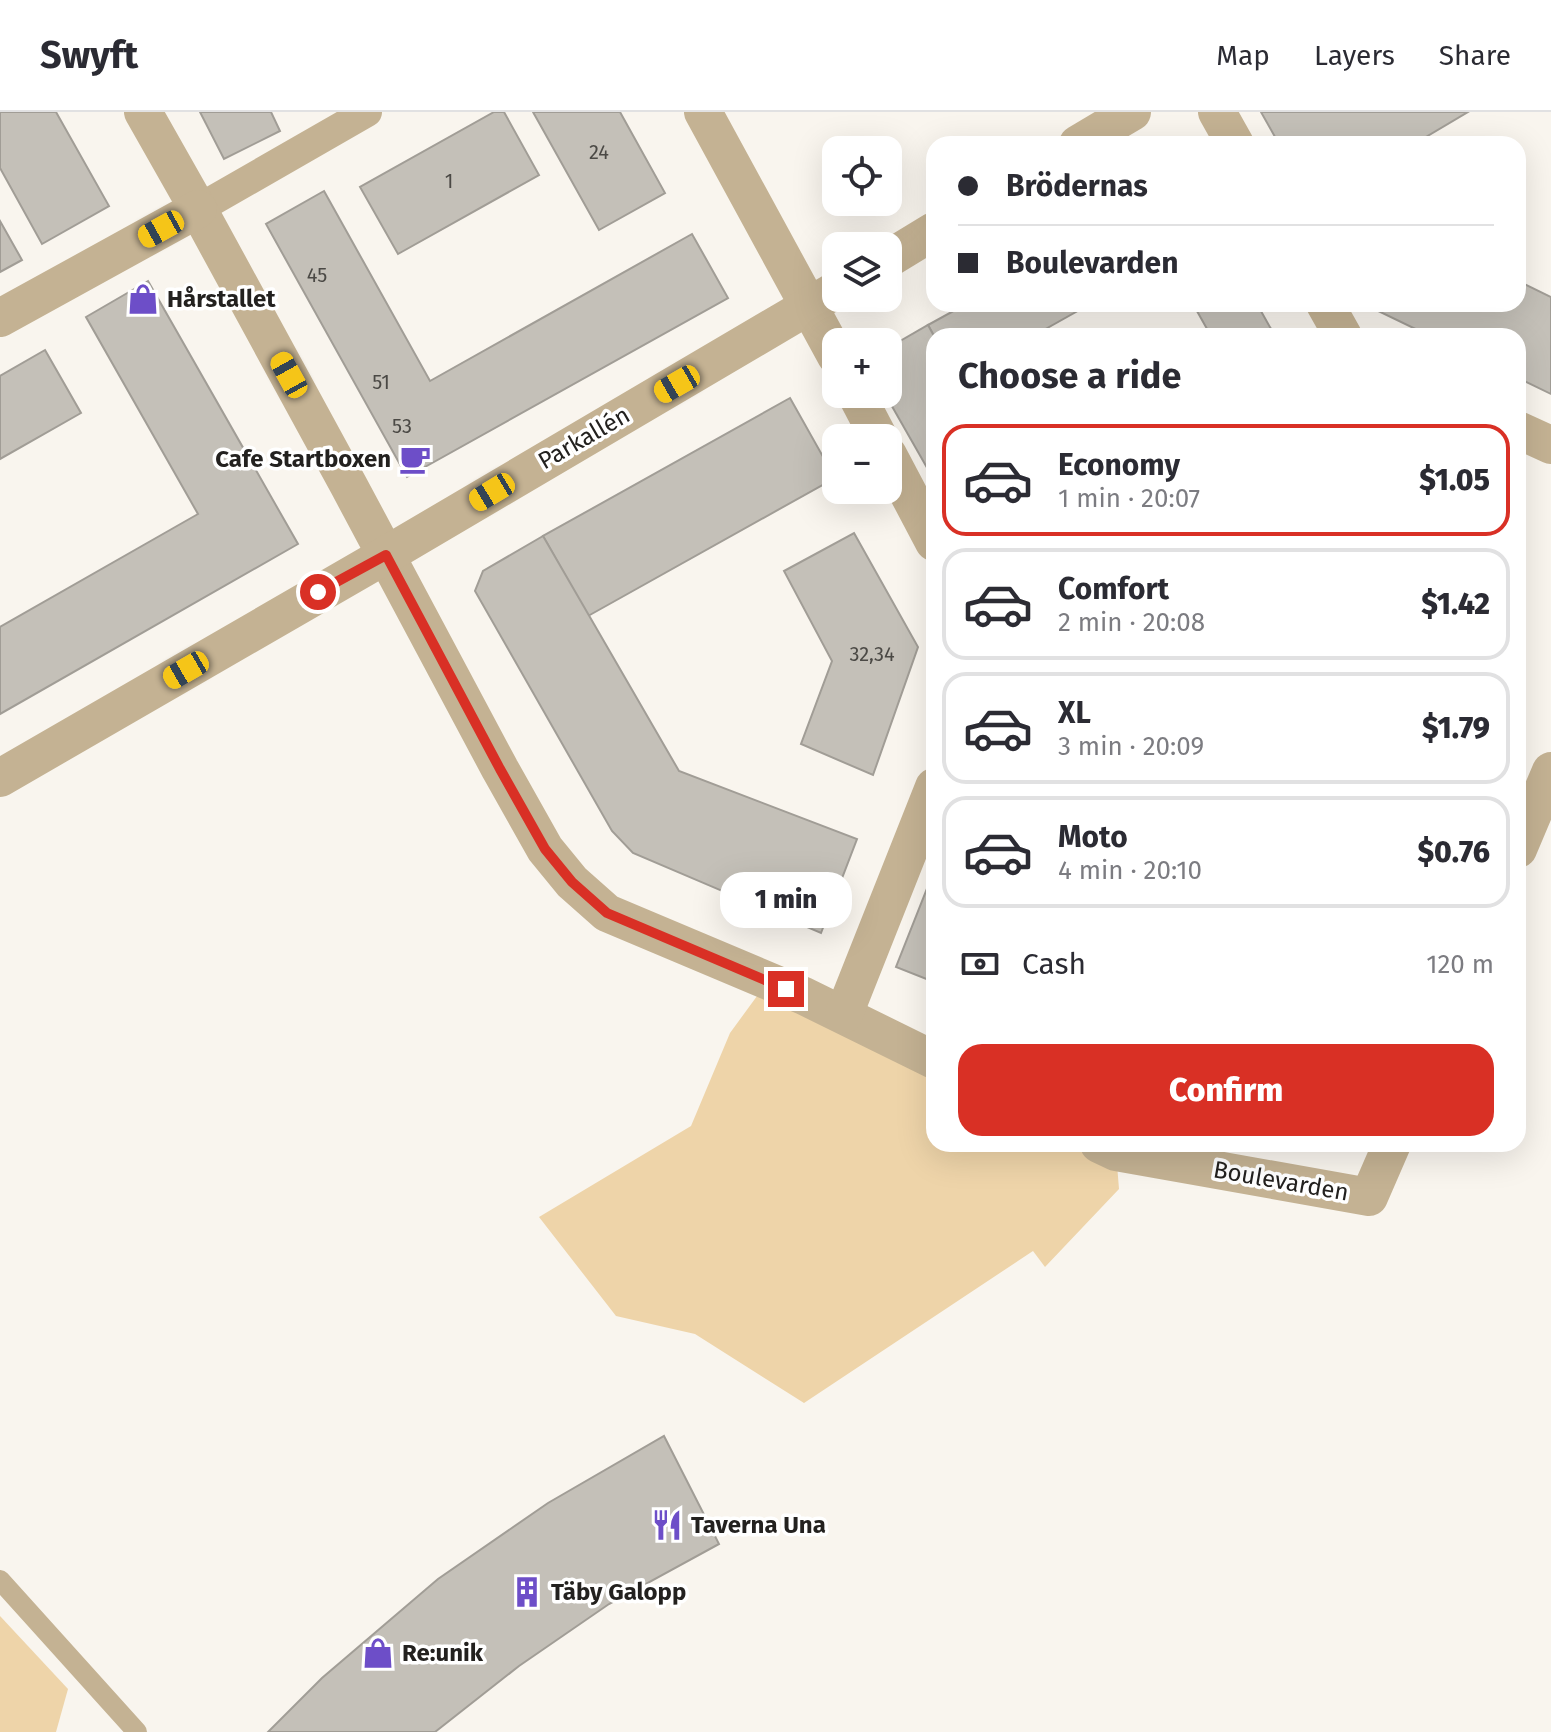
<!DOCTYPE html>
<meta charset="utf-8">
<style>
body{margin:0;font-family:"Fira Sans",sans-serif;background:#f2f2f3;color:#2b2b33;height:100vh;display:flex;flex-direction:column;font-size:30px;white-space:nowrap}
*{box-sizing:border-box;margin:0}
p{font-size:26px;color:#7c7c81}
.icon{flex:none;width:44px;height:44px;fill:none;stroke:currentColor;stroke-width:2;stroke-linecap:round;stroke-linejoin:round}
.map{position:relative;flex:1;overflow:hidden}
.side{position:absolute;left:926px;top:216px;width:600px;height:824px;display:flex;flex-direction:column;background:#fff;border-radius:24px;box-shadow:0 8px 32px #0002}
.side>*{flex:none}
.banner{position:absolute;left:926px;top:24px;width:600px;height:176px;border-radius:24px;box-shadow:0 8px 32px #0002;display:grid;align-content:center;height:176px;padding:0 32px;background:#fff}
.controls{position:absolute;left:822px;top:24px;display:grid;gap:16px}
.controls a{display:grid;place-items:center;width:80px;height:80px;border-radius:16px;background:#fff;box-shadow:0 8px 32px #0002;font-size:40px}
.end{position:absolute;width:36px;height:36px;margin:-18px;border:10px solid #d93025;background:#fff;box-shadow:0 0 0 4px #fff}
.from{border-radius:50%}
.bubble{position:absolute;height:56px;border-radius:24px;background:#fff;box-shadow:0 8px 32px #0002;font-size:26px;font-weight:800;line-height:56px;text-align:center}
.car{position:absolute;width:24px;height:48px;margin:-24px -12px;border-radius:10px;box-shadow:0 0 6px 2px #0007;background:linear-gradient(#f5c518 24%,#345 0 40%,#f5c518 0 76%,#345 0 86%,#f5c518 0)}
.banner b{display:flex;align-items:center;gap:28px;height:76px;font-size:30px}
.banner b+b{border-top:2px solid #e1e1e2}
.banner i{width:20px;height:20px;background:#2b2b33}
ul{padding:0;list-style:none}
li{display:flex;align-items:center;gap:24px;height:112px;margin:0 16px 12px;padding:0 16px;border:4px solid #e1e1e2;border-radius:24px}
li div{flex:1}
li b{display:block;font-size:30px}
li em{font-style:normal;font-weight:800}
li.active{border-color:#d93025}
li>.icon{width:72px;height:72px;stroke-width:1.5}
h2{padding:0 32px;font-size:36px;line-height:96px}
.pay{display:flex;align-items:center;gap:20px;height:88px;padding:0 32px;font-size:30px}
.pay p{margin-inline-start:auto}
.action{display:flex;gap:16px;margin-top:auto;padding:16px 32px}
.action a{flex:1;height:92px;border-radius:24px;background:#d93025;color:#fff;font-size:32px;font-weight:800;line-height:92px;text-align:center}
header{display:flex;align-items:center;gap:48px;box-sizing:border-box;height:112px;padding:0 40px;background:#fff;border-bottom:2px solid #e1e1e2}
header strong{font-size:38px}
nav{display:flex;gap:44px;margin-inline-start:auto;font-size:28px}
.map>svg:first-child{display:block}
.green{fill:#eed4a9}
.building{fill:#c4c0b8;stroke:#a19d96;stroke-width:2}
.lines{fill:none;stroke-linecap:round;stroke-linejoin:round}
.service{stroke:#c4b293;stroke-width:20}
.pedestrian{stroke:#c4b293;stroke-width:30}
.minor{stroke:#c4b293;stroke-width:38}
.route{stroke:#d93025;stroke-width:10}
.labels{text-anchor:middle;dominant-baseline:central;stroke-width:7;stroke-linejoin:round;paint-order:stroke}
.number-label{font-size:20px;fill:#4b4945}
.poi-label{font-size:24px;font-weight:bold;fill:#23211f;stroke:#fff;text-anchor:start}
.street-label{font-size:24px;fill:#23211f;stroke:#fff}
</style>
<header>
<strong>Swyft</strong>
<nav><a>Map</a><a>Layers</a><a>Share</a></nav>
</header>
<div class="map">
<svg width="1551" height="1620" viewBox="0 0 1551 1620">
<rect width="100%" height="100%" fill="#f9f5ee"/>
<g class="green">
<polygon points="768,869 934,951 934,1032 1099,1032 1116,1040 1119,1077 1045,1155 1033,1139 804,1291 695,1222 616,1204 539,1105 691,1014 730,921"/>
<polygon points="0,1504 68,1577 56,1620 0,1620"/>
</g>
<g class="building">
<polygon points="0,0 56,0 109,94 42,132 0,56"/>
<polygon points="200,0 271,0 280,19 224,47"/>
<polygon points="494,0 504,0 539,63 398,142 360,75"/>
<polygon points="533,0 620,0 665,81 599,118"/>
<polygon points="1261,0 1468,0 1414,32 1279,32"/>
<polygon points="324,79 430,269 692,122 728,186 407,365 266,112"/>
<polygon points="0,109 22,148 0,160"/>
<polygon points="148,169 298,432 0,602 0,515 198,402 86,205"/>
<polygon points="1518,169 1551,185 1551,282 1518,266 1518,224 1430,224 1374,197 1371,192 1518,192"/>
<polygon points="966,192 1090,192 1033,224 934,224 928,213"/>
<polygon points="1193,192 1257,192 1275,224 1211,224"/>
<polygon points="928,213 934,224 934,368 885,282 888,282 888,236"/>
<polygon points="45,238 81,301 0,347 0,264"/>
<polygon points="790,286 835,366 588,504 543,424"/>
<polygon points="854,421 918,535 873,663 801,632 832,549 784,459"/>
<polygon points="543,424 679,659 857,727 821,821 633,741 612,719 475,479 483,459"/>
<polygon points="932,764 934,765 934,870 896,855"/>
<polygon points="664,1324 719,1432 609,1492 519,1554 435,1620 268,1620 322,1566 438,1467 548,1391"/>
</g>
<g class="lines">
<polyline class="service" points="0,1468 137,1620"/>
<polyline class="pedestrian" points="198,97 367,0"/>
<g class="minor">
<polyline points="143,0 198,97 349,374 500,657 545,737 572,770 607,801 804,884 934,948"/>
<polyline points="703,0 836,244"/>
<polyline points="1217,0 1235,32"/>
<polyline points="1078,32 1132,0"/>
<polyline points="888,147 934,119"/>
<polyline points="1325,192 1343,224"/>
<polyline points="0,206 198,97"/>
<polyline points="856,282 879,326"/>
<polyline points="1518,318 1551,333"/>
<polyline points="888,343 934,430"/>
<polyline points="0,666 386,443 836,178"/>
<polyline points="1518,737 1551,659"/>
<polyline points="844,902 934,675"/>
<polyline points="1099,1032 1116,1040 1369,1085 1392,1032"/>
</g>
</g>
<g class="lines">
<polyline class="route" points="318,480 386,443 500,657 545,737 572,770 607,801 786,877"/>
</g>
<defs>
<symbol id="shop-bare" viewBox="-9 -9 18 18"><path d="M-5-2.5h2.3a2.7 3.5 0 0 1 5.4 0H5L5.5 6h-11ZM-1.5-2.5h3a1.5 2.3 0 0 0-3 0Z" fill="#6d4ec8" stroke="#fff" stroke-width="2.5" paint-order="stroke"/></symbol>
<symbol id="cafe-bare" viewBox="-9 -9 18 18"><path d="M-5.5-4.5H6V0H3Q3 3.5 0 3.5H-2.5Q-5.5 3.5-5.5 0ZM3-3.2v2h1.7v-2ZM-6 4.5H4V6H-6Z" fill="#6d4ec8" stroke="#fff" stroke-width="2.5" paint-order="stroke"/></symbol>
<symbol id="restaurant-bare" viewBox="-9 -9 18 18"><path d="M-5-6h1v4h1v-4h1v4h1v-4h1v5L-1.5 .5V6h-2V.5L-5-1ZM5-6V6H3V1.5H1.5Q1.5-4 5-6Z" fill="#6d4ec8" stroke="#fff" stroke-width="2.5" paint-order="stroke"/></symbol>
<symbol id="building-bare" viewBox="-9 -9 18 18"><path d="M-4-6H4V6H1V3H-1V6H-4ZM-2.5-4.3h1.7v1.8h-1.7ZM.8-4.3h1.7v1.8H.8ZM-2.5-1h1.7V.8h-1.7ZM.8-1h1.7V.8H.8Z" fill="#6d4ec8" stroke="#fff" stroke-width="2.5" paint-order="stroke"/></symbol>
</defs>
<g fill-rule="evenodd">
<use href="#shop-bare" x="121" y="165" width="44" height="44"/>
<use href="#cafe-bare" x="393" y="325" width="44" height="44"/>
<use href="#restaurant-bare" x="645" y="1391" width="44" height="44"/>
<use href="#building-bare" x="505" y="1458" width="44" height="44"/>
<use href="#shop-bare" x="356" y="1519" width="44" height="44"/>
</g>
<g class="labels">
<g class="number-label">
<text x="599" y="40">24</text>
<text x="449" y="69">1</text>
<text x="317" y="163">45</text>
<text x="381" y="270">51</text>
<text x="402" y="314">53</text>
<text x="872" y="542">32,34</text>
</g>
<g class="poi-label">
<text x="167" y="187">Hårstallet</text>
<text x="391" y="347" text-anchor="end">Cafe Startboxen</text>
<text x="691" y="1413">Taverna Una</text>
<text x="551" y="1480">Täby Galopp</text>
<text x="402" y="1541">Re:unik</text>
</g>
<g class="street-label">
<text transform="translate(584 326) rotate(-30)">Parkallén</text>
<text transform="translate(1281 1069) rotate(10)">Boulevarden</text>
</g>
</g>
</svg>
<div class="controls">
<a><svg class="icon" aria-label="locate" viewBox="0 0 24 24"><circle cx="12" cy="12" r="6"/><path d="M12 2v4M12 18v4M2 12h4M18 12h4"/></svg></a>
<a><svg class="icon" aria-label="layers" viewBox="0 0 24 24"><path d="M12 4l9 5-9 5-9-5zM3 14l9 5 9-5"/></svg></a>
<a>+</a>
<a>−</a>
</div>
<i class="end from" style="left:318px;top:480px"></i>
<i class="end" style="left:786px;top:877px"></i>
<div class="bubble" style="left:720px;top:760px;width:132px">1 min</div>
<i class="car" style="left:161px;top:117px;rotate:241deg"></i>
<i class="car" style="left:289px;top:263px;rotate:331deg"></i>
<i class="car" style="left:677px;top:272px;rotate:240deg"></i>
<i class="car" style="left:492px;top:380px;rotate:239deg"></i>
<i class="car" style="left:186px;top:558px;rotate:240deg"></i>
<div class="banner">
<b><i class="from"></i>Brödernas</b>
<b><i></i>Boulevarden</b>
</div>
<section class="side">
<h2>Choose a ride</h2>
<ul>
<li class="active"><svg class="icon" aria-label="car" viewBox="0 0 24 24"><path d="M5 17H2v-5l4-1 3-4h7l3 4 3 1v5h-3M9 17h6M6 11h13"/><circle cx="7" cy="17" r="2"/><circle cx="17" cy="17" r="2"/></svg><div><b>Economy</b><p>1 min · 20:07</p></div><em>$1.05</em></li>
<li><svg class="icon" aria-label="car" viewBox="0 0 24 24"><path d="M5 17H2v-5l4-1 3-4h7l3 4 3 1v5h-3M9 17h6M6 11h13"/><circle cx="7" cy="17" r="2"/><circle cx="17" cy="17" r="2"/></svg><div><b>Comfort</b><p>2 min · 20:08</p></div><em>$1.42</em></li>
<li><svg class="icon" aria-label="car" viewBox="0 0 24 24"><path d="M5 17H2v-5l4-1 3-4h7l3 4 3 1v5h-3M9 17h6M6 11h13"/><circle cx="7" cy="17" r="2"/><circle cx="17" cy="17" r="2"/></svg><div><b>XL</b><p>3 min · 20:09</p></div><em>$1.79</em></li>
<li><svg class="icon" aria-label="car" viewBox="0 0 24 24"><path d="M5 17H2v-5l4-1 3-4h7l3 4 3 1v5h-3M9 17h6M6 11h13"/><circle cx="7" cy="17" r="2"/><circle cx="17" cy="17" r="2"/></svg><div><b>Moto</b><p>4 min · 20:10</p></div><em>$0.76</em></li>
</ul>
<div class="pay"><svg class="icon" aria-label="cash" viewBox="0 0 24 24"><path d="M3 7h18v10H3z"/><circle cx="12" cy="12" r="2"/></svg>Cash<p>120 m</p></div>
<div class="action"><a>Confirm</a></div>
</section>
</div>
